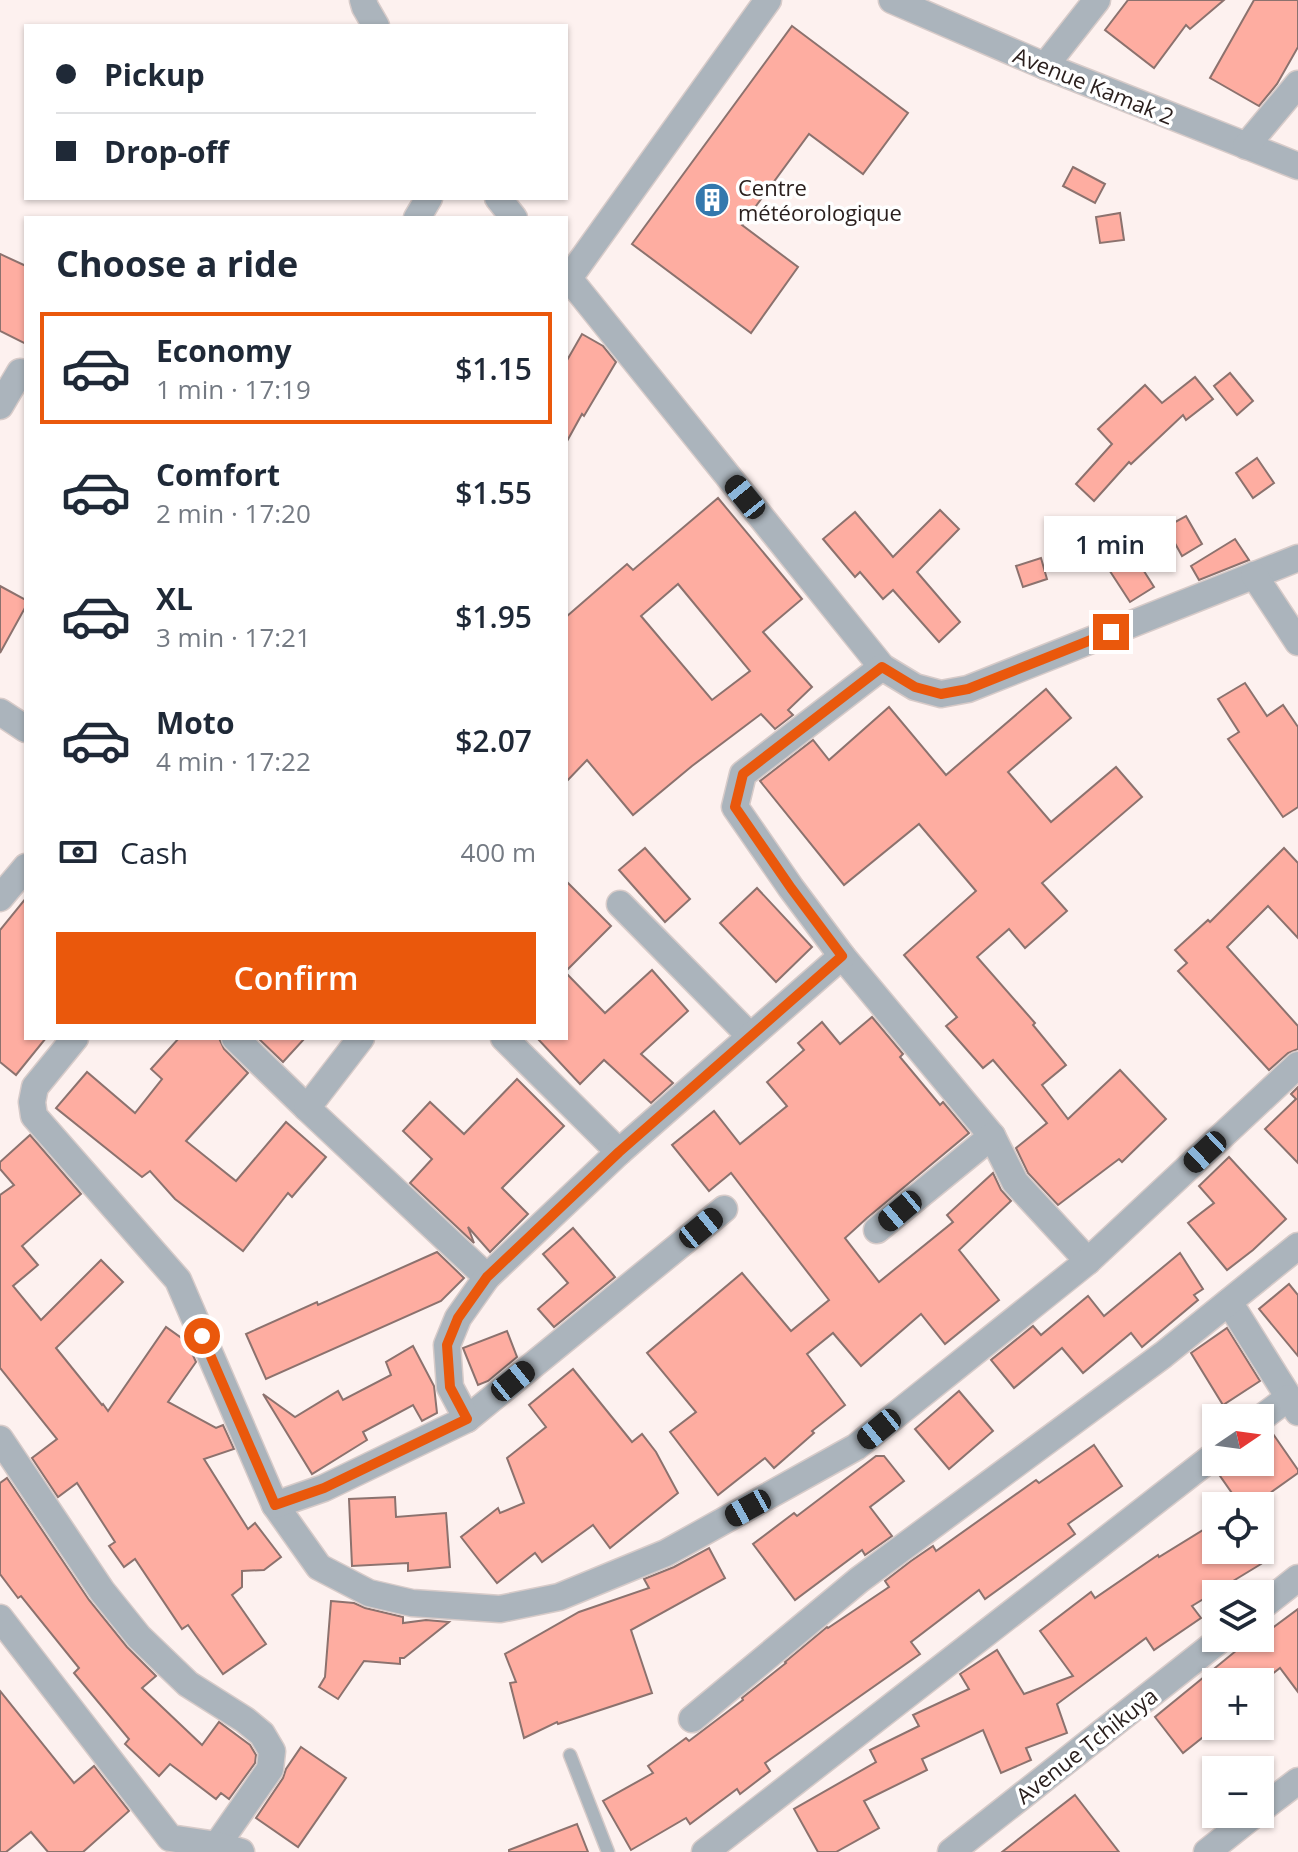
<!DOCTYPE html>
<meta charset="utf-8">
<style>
body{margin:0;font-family:"Open Sans",sans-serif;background:#f6f6f7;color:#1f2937;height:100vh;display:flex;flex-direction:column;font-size:30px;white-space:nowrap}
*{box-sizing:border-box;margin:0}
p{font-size:26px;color:#747a83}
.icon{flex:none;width:44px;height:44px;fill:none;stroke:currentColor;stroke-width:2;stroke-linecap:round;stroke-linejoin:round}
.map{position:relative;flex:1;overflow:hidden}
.details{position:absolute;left:24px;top:216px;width:544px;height:824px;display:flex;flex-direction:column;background:#fff;border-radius:0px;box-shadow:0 2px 6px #0004}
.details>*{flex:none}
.banner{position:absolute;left:24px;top:24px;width:544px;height:176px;border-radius:0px;box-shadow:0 2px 6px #0004;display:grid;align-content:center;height:176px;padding:0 32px;background:#fff}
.needle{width:52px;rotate:77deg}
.buttons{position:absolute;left:1202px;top:1404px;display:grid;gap:16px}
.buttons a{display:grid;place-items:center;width:72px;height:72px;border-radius:0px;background:#fff;box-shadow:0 2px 6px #0004;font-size:40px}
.end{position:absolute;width:36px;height:36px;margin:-18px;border:10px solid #ea580c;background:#fff;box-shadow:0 0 0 4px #fff}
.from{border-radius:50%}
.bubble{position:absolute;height:56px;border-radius:0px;background:#fff;box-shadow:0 2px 6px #0004;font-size:26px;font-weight:600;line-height:56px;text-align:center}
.car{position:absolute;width:24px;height:48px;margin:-24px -12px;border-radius:10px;box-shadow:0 0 6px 2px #0007;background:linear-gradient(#222 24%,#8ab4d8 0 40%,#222 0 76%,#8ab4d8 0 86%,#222 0)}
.banner b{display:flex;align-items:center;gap:28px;height:76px;font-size:30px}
.banner b+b{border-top:2px solid #e0e1e3}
.banner i{width:20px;height:20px;background:#1f2937}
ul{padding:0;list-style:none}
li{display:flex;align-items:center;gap:24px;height:112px;margin:0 16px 12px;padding:0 16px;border:4px solid transparent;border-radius:0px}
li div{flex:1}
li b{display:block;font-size:30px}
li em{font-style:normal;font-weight:600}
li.active{border-color:#ea580c}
li>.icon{width:72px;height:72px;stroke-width:1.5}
h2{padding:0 32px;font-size:36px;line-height:96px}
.pay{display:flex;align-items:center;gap:20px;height:88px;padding:0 32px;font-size:30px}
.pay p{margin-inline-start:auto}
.cta{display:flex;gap:16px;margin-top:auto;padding:16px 32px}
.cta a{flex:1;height:92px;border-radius:0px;background:#ea580c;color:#fff;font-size:32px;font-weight:600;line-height:92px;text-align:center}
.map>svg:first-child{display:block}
.building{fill:#feada1;stroke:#8c726e;stroke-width:2;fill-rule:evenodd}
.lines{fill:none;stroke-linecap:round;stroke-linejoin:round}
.service-casing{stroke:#d7cbc9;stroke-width:15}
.minor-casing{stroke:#d7cbc9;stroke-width:29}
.service{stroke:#abb4bc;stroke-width:12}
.minor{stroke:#abb4bc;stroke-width:26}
.route{stroke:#ea580c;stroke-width:10}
.labels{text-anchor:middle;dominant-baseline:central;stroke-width:7;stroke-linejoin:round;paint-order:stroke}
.street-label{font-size:22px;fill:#2b201e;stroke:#fff}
.poi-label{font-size:22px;fill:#2b201e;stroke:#fff;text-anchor:start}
</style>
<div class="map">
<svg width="1298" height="1852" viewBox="0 0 1298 1852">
<rect width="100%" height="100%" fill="#fdf1ef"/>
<g class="building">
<polygon points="1128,0 1224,0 1190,29 1186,25 1154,68 1105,30"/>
<polygon points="1254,0 1298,0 1298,47 1277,84 1259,106 1210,78"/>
<polygon points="792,26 908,113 863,174 809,134 742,225 798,267 751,333 632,244"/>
<polygon points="1073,167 1105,184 1095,203 1063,186"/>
<polygon points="1120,213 1124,240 1100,243 1096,217"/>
<polygon points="0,254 26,266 26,344 0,331"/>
<polygon points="582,334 603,346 616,362 584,416 582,414 566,443 566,362"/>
<polygon points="1230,373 1253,401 1237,415 1214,386"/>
<polygon points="1195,377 1213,399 1186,420 1183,415 1131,464 1129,462 1094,501 1076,484 1112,444 1098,429 1145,385 1162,403"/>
<polygon points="1257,458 1274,483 1253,498 1236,473"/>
<path d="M718 498 802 599 763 632 812 687 788 710 793 715 775 729 761 714 692 766 633 815 587 760 566 782V617L627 564 633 570ZM678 584 750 671 712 700 641 616Z"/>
<polygon points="940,510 959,529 917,572 960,622 939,642 893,590 883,599 860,572 855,577 823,539 855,512 893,557"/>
<polygon points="1186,516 1202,544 1182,556 1166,527"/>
<polygon points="1235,539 1249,560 1199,580 1191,566"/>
<polygon points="1130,549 1154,587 1130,602 1106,565"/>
<polygon points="1041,558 1047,579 1023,587 1016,566"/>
<polygon points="0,586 26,600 26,606 0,653"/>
<polygon points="1245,683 1267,716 1283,705 1298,727 1298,807 1283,817 1228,739 1239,732 1218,699"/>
<polygon points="1046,689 1071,718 1008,772 1051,822 1116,767 1142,797 1042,883 1067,911 1025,948 1009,929 977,957 1035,1023 1033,1025 1066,1065 1042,1085 1068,1119 1120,1070 1166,1119 1122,1162 1119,1159 1058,1205 1028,1173 1016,1148 1047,1123 993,1060 983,1068 946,1026 957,1017 904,955 976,891 919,824 844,885 760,781 813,740 829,760 889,707 946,775"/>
<polygon points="645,848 690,899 665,922 619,870"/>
<polygon points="1284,848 1298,863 1298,938 1268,906 1227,947 1298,1026 1298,1049 1288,1053 1269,1070 1178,971 1187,963 1175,950 1208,920 1210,922"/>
<polygon points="566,881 611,926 566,971"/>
<polygon points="757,888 812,947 776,982 720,923"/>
<polygon points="26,898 26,1038 46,1038 16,1075 0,1062 0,930"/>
<polygon points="652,970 688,1011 641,1054 673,1083 651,1103 604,1060 580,1084 537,1038 566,1038 566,973 605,1013"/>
<polygon points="872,1017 903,1054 900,1057 940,1105 943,1102 969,1133 867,1218 845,1238 879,1282 953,1222 947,1215 993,1173 1001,1190 1011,1201 959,1250 999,1300 945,1344 921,1314 861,1366 833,1333 807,1354 845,1405 812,1431 814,1433 774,1468 765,1458 718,1495 670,1432 696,1412 647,1353 742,1273 791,1331 829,1300 731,1173 709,1191 672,1145 714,1111 740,1144 787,1106 767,1082 804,1050 798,1043 822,1022 840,1044"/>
<polygon points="179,1038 219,1038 224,1049 248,1073 186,1141 236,1181 286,1122 326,1157 292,1197 288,1193 243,1251 175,1199 150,1171 142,1177 56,1108 87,1072 135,1113 162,1079 151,1069"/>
<polygon points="258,1038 305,1038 283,1062"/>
<polygon points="517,1079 564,1126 502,1188 528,1214 490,1252 468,1227 474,1243 410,1183 432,1159 403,1131 430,1102 464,1134"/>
<polygon points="1298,1087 1298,1163 1265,1129 1296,1099 1291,1094"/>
<polygon points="30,1135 81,1194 22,1246 38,1265 13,1286 41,1320 101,1260 123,1282 56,1348 102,1405 103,1404 108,1411 166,1327 187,1342 196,1362 168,1402 216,1428 223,1425 234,1449 204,1459 248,1529 255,1523 281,1557 264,1570 242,1571 242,1587 232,1595 266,1644 223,1674 188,1625 182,1629 135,1559 124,1567 109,1546 115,1542 77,1483 58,1497 32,1458 57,1439 0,1368 0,1195 14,1185 0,1169 0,1162"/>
<polygon points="1229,1157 1286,1219 1253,1250 1227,1270 1188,1223 1214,1203 1199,1186"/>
<polygon points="573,1228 615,1277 554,1327 538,1309 568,1283 543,1254"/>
<polygon points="437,1252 464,1278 441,1301 266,1379 246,1334 317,1302 318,1305"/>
<polygon points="1180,1253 1203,1289 1194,1295 1198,1300 1142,1347 1131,1333 1083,1373 1062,1348 1014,1388 991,1360 1033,1326 1041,1335 1088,1296 1104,1316"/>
<polygon points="1289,1284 1298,1295 1298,1356 1259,1309"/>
<polygon points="1227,1328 1260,1381 1223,1405 1191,1353"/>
<polygon points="507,1331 517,1357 488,1381 478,1385 463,1348"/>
<polygon points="413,1346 434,1386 437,1413 422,1421 413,1405 363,1432 367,1440 312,1474 263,1394 295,1417 338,1391 343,1400 391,1375 386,1362"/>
<polygon points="573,1369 632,1442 642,1434 656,1452 678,1493 610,1548 593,1525 542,1562 535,1553 497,1583 461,1537 498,1508 500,1513 524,1503 507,1458 546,1427 529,1405"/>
<polygon points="959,1391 993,1431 949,1469 915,1429"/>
<polygon points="1271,1431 1298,1470 1298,1473 1252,1506 1241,1506 1218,1473 1229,1462 1260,1462 1260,1435"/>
<polygon points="1094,1445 1122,1486 1068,1524 1075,1534 985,1599 979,1590 911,1642 920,1654 765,1763 770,1771 740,1794 737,1789 690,1824 686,1818 631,1850 603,1801 653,1773 648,1766 686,1738 689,1741 743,1700 742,1698 786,1663 785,1662 827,1627 828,1628 889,1587 885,1581 911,1561 933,1546 936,1551 1036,1480 1039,1483"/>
<polygon points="876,1456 884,1456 904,1481 870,1507 892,1536 865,1555 862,1550 795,1600 753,1544 794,1513 797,1516"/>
<polygon points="7,1478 89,1600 127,1647 156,1676 142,1688 202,1745 219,1722 250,1745 256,1755 255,1763 229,1799 221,1793 216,1799 170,1764 159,1776 125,1744 129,1739 74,1673 79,1668 21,1596 18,1598 0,1574 0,1483"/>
<polygon points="395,1497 396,1517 446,1513 450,1567 408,1571 408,1563 352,1566 349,1499"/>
<polygon points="1216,1522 1216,1550 1252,1550 1261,1564 1192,1606 1201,1618 1154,1650 1146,1638 1057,1704 1067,1733 1026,1748 1031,1760 1001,1773 983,1730 922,1759 927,1770 864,1801 879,1828 836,1852 818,1852 794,1809 876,1762 870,1750 919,1726 913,1715 969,1689 960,1674 997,1650 1024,1694 1073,1676 1040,1631 1091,1592 1095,1598 1158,1555 1159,1557"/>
<polygon points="709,1548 725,1578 631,1630 652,1693 558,1724 557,1722 524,1738 510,1683 516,1682 505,1654 579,1612 649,1588 644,1579 674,1567"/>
<polygon points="331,1601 354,1603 365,1608 403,1617 403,1623 426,1620 449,1622 404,1658 400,1658 400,1664 364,1661 338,1699 319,1687 325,1677"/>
<polygon points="1298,1609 1298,1692 1280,1668 1262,1682 1216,1682 1216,1719 1207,1726 1217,1726 1183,1753 1155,1717 1248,1641 1251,1644"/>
<polygon points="0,1691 74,1783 94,1766 129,1811 83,1852 48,1852 31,1832 6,1852 0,1852"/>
<polygon points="301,1747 346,1778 298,1847 256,1818 283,1778 286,1769"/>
<polygon points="1075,1795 1119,1852 1002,1852"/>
<polygon points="577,1824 588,1852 509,1852 509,1850"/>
</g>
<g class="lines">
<defs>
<polyline id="service" points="570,1755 608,1852"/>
<g id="minor">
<polyline points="363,0 365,7 376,26"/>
<polyline points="892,0 1045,66 1298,166"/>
<polyline points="1045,66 1097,0"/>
<polyline points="1246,146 1298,84"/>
<polyline points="498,198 514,218"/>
<polyline points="417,218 429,198"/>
<polyline points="566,275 882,667 915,687 941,694 968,689 1298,558"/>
<polyline points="569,278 768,0"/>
<polyline points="0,406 20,372"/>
<polyline points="1254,575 1298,642"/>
<polyline points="882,667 743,774 735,807 791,888 842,956 992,1136 1015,1182 1088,1261"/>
<polyline points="0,712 26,729"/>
<polyline points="0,898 26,867"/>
<polyline points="620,904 750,1036"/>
<polyline points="75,1038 35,1087 32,1102 34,1116 178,1280 275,1505 319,1567 369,1593 412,1603 500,1609 559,1597 666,1553 856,1447 1088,1261 1298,1065"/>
<polyline points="235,1038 307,1108"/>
<polyline points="361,1038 307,1108 487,1277"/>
<polyline points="504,1038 619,1152"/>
<polyline points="877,1230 992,1136"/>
<polyline points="1229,1302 1298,1412"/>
<polyline points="467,1419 724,1209"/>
<polyline points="1260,1419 1288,1398"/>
<polyline points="0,1439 102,1591 139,1637 188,1684 245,1720 262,1734 272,1751 270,1769 217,1845"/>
<polyline points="275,1505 324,1488 467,1419 450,1387 447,1345 458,1318 487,1277 619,1152 842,956"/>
<polyline points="1260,1608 1298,1578"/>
<polyline points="0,1618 170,1838 217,1845 241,1852"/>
<polyline points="692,1719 859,1580 1163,1355 1298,1246"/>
<polyline points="1260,1810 1298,1781"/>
<polyline points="705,1852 1216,1454"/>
<polyline points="951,1852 1222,1638"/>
<polyline points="1207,1852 1255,1814"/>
</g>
</defs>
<use href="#service" class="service-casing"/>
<use href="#minor" class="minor-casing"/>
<use href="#service" class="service"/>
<use href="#minor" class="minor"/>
</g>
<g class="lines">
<polyline class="route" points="202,1336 275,1505 324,1488 467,1419 450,1387 447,1345 458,1318 487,1277 619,1152 842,956 791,888 735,807 743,774 882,667 915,687 941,694 968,689 1111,632"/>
</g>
<defs>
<symbol id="building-disc" viewBox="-11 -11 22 22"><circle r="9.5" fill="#3478ad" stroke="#fff"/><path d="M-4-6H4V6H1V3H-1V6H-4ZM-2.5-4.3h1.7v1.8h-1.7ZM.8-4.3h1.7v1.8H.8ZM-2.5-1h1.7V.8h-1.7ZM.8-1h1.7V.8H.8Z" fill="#fff"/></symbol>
</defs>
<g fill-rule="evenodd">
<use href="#building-disc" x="692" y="180" width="40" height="40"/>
</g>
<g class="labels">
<g class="street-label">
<text transform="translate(1094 85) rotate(22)">Avenue Kamak 2</text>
<text transform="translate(1086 1745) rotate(-38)">Avenue Tchikuya</text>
</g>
<g class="poi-label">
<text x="738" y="187">Centre<tspan x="738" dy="25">météorologique</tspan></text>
</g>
</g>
</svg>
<div class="buttons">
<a><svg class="needle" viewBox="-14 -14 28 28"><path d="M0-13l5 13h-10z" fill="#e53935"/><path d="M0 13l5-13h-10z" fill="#747a83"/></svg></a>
<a><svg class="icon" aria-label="locate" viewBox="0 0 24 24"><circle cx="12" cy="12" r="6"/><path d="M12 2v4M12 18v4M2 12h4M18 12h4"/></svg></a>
<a><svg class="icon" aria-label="layers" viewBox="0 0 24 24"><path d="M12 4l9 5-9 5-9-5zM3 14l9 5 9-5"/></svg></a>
<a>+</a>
<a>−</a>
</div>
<i class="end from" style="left:202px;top:1336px"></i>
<i class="end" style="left:1111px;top:632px"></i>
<div class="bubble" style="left:1044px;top:516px;width:132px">1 min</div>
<i class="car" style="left:745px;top:497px;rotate:321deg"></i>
<i class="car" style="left:1205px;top:1152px;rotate:227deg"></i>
<i class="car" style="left:900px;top:1211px;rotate:230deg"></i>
<i class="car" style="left:701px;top:1228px;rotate:51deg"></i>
<i class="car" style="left:513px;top:1381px;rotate:51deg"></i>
<i class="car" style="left:879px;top:1429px;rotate:231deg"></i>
<i class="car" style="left:748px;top:1508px;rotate:241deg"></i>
<div class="banner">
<b><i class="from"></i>Pickup</b>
<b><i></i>Drop-off</b>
</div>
<section class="details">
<h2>Choose a ride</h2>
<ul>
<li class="active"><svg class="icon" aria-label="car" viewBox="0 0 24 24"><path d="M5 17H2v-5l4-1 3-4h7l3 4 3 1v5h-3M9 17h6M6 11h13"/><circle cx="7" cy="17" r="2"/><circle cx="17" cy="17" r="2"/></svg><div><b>Economy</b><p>1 min · 17:19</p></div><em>$1.15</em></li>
<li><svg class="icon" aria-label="car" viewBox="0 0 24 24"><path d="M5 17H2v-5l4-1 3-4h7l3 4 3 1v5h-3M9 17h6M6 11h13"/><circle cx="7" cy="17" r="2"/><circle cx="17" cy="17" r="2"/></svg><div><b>Comfort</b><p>2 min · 17:20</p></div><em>$1.55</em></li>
<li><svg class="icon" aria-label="car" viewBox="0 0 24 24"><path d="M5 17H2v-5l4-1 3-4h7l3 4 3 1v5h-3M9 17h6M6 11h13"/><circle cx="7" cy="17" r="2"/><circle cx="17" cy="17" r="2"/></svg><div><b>XL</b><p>3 min · 17:21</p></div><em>$1.95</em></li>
<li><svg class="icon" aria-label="car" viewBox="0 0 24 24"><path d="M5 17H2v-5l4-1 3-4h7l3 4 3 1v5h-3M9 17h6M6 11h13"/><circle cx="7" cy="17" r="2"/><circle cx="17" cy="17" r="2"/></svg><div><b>Moto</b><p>4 min · 17:22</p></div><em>$2.07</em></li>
</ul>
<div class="pay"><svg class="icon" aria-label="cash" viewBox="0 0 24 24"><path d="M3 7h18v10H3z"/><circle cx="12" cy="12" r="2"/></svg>Cash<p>400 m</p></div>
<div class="cta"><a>Confirm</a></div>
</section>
</div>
